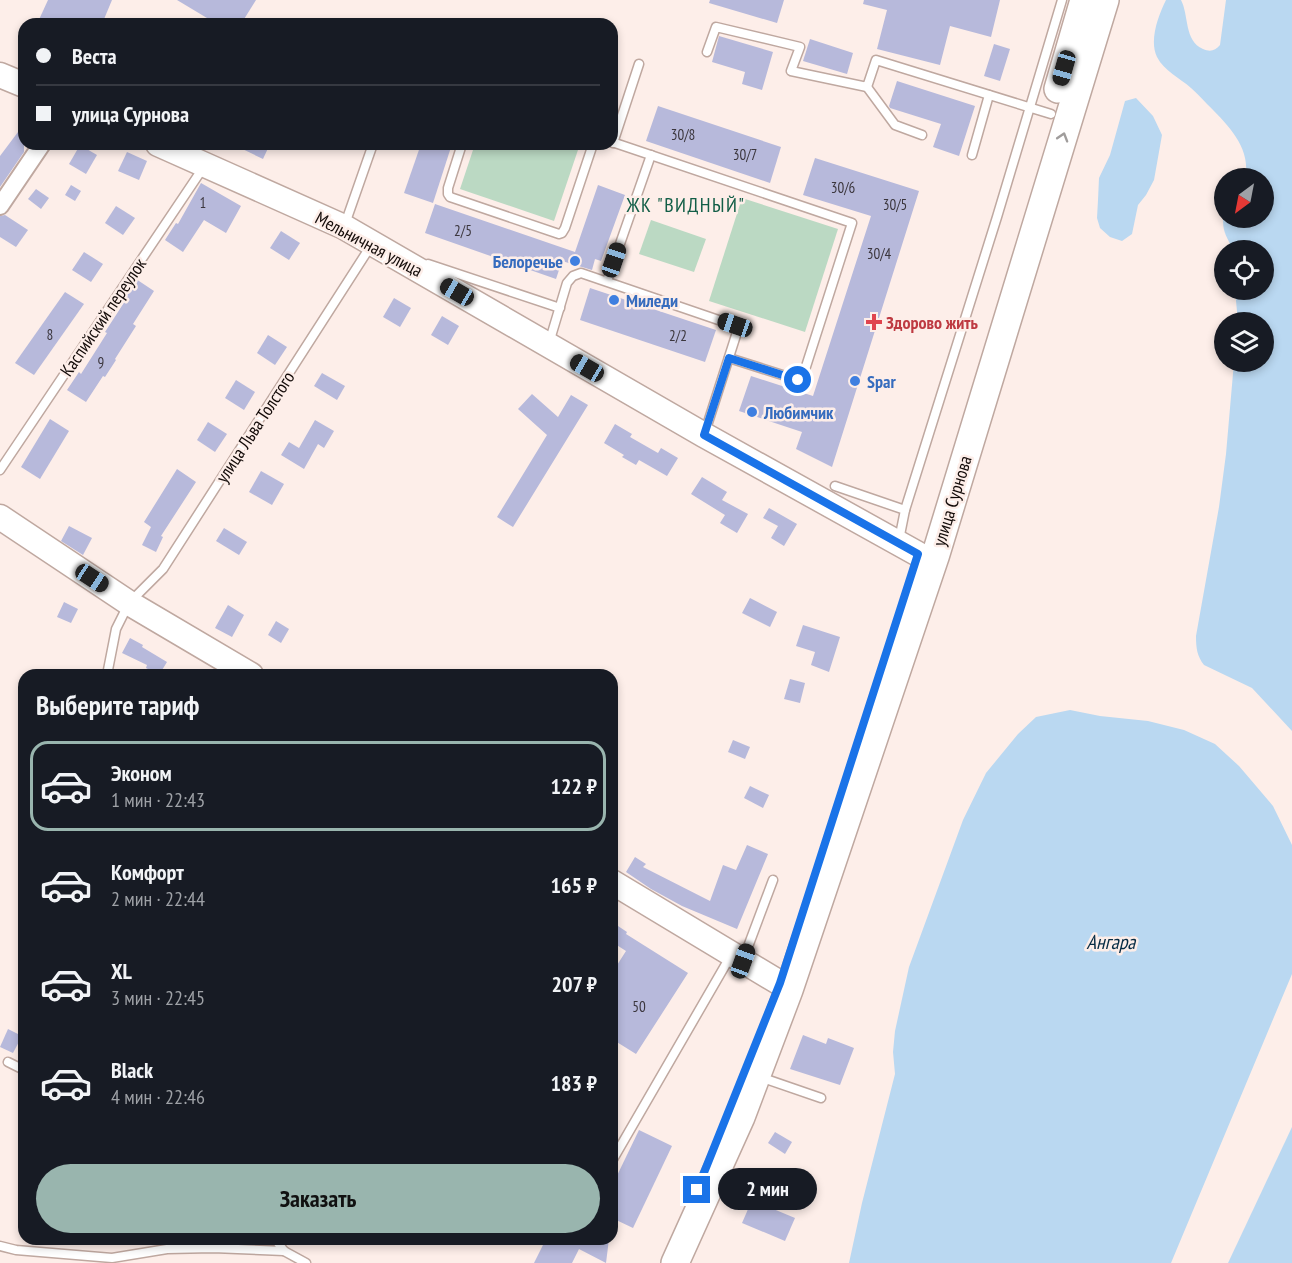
<!DOCTYPE html>
<html lang="ru">
<meta charset="utf-8">
<style>
body{margin:0;font-family:"PT Sans Narrow",sans-serif;background:#20242c;color:#f1f3f6;height:100vh;display:flex;flex-direction:column;font-size:22px;white-space:nowrap}
*{box-sizing:border-box;margin:0}
p{font-size:20px;color:#9ea1a6}
.icon{flex:none;width:33px;height:33px;fill:none;stroke:currentColor;stroke-width:2;stroke-linecap:round;stroke-linejoin:round}
.map{position:relative;flex:1;overflow:hidden}
.sheet{position:absolute;left:18px;top:669px;width:600px;height:576px;display:flex;flex-direction:column;background:#171b24;border-radius:18px;box-shadow:0 3px 9px #0003}
.sheet>*{flex:none}
.top-card{position:absolute;left:18px;top:18px;width:600px;height:132px;border-radius:18px;box-shadow:0 3px 9px #0003;display:grid;align-content:center;height:132px;padding:0 18px;background:#171b24}
.needle{width:39px;rotate:212deg}
.buttons{position:absolute;left:1214px;top:168px;display:grid;gap:12px}
.buttons a{display:grid;place-items:center;width:60px;height:60px;border-radius:50%;background:#171b24;box-shadow:0 3px 9px #0003;font-size:30px}
.end{position:absolute;width:27px;height:27px;margin:-14px;border:8px solid #1a73e8;background:#fff;box-shadow:0 0 0 3px #fff}
.from{border-radius:50%}
.bubble{position:absolute;height:42px;border-radius:21px;background:#171b24;box-shadow:0 3px 9px #0003;font-size:20px;font-weight:600;line-height:42px;text-align:center}
.car{position:absolute;width:18px;height:36px;margin:-18px -9px;border-radius:8px;box-shadow:0 0 4px 2px #0007;background:linear-gradient(#222 24%,#8ab4d8 0 40%,#222 0 76%,#8ab4d8 0 86%,#222 0)}
.top-card b{display:flex;align-items:center;gap:21px;height:57px;font-size:22px}
.top-card b+b{border-top:2px solid #363941}
.top-card i{width:15px;height:15px;background:#f1f3f6}
ul{padding:0;list-style:none}
li{display:flex;align-items:center;gap:18px;height:90px;margin:0 12px 9px;padding:0 6px;border:3px solid transparent;border-radius:18px}
li div{flex:1}
li b{display:block;font-size:22px}
li em{font-style:normal;font-weight:600}
li.selected{border-color:#99b5ae}
li>.icon{width:54px;height:54px;stroke-width:1.5}
h2{padding:0 18px;font-size:27px;line-height:72px}
.button{display:flex;gap:12px;margin-top:auto;padding:12px 18px}
.button a{flex:1;height:69px;border-radius:36px;background:#99b5ae;color:#111;font-size:24px;font-weight:600;line-height:69px;text-align:center}
.map>svg:first-child{display:block}
.green{fill:#bbd9c3}
.water{fill:#bad8f1}
.building{fill:#b7b9db}
.lines{fill:none;stroke-linecap:round;stroke-linejoin:round}
.lane-casing{stroke:#bfa8a0;stroke-width:11}
.street-casing{stroke:#bfa8a0;stroke-width:20}
.secondary-casing{stroke:#bfa8a0;stroke-width:27}
.primary-casing{stroke:#bfa8a0;stroke-width:30}
.lane{stroke:#fff;stroke-width:8}
.street{stroke:#fff;stroke-width:16}
.secondary{stroke:#fff;stroke-width:24}
.primary{stroke:#fff;stroke-width:27}
.oneway{stroke:#a09d9c}
.route{stroke:#1a73e8;stroke-width:8}
.shop-dot{fill:#3f7fe0;stroke:#fdeee9;stroke-width:2}
.health-dot{fill:#e0444e;stroke:#fdeee9;stroke-width:2}
.labels{text-anchor:middle;dominant-baseline:central;stroke-width:5;stroke-linejoin:round;paint-order:stroke}
.number-label{font-size:15px;fill:#3b363d}
.street-label{font-size:18px;fill:#120a08;stroke:#fdeee9}
.shop-label{font-size:18px;font-weight:bold;fill:#366cbe;stroke:#fdeee9;text-anchor:start}
.health-label{font-size:18px;font-weight:bold;fill:#be3a42;stroke:#fdeee9;text-anchor:start}
.neighbourhood-label{font-size:20px;letter-spacing:1.5px;fill:#125e47;stroke:#fdeee9}
.water-label{font-size:20px;font-style:italic;fill:#072c45;stroke:#fdeee9}
</style>
<div class="map">
<svg width="1292" height="1263" viewBox="0 0 1292 1263">
<rect width="100%" height="100%" fill="#fdeee9"/>
<g class="green">
<polygon points="475,144 580,144 554,221 460,189"/>
<polygon points="742,198 838,229 805,332 709,301"/>
<polygon points="651,220 706,239 694,272 639,254"/>
</g>
<g class="water">
<path d="M1166 0H1181C1189 15 1184 41 1203 49 1210 52 1215 51 1220 45L1226 0H1292V731L1252 688 1204 665C1197 656 1196 648 1196 636L1219 507 1226 454 1234 362H1263V322H1238L1235 290H1263V250H1233C1226 235 1221 230 1224 213V218H1263V178H1245C1252 148 1227 124 1207 104 1202 99 1197 93 1191 88 1180 78 1164 71 1157 57 1149 41 1158 16 1166 0Z"/>
<polygon points="1136,98 1153,116 1162,135 1154,180 1146,195 1138,205 1132,234 1122,241 1110,237 1100,228 1097,218 1098,200 1099,178 1110,155 1125,101"/>
<polygon points="1070,710 1100,716 1148,721 1184,730 1215,744 1239,766 1273,806 1292,845 1292,974 1171,1263 849,1263 862,1203 895,1074 893,1052 895,1031 909,967 963,820 986,773 1018,734 1036,717"/>
<polygon points="1292,1127 1292,1263 1228,1263"/>
</g>
<g class="building">
<polygon points="48,0 112,0 102,24 37,24"/>
<polygon points="177,0 256,0 241,24 217,24"/>
<polygon points="710,0 784,0 777,23 709,3"/>
<polygon points="864,0 1000,0 991,37 950,26 940,65 877,49 887,10 863,4"/>
<polygon points="719,36 773,52 762,90 742,84 745,72 712,62"/>
<polygon points="810,39 853,53 847,74 803,61"/>
<polygon points="994,44 1010,49 1000,81 984,76"/>
<polygon points="897,81 975,106 959,156 933,147 941,124 890,108 889,106"/>
<polygon points="658,106 781,147 770,183 646,141"/>
<polygon points="24,124 24,152 0,187 0,156"/>
<polygon points="232,144 270,144 263,159"/>
<polygon points="421,144 452,144 433,203 404,193"/>
<polygon points="80,145 97,155 86,174 69,164"/>
<polygon points="127,152 147,161 139,180 118,171"/>
<polygon points="815,158 919,191 832,467 796,449 802,432 739,411 751,376 813,396 871,216 803,195"/>
<polygon points="201,183 241,206 226,233 204,220 183,252 165,240 176,223 178,224"/>
<polygon points="71,185 81,191 75,201 65,195"/>
<polygon points="598,185 625,195 601,261 595,259 592,270 562,261 556,279 425,233 435,204 575,252"/>
<polygon points="36,189 49,198 41,209 28,199"/>
<polygon points="116,206 135,218 123,235 105,223"/>
<polygon points="5,215 28,230 16,247 0,237 0,216"/>
<polygon points="281,231 300,243 289,260 270,248"/>
<polygon points="84,252 103,264 91,282 72,270"/>
<polygon points="136,279 154,291 133,324 136,326 115,359 116,360 105,377 103,376 86,402 67,390 79,372 81,374 107,333 105,332 127,298 124,296"/>
<polygon points="590,288 716,330 705,362 580,320"/>
<polygon points="65,292 84,304 34,375 15,363"/>
<polygon points="394,298 411,308 400,327 383,317"/>
<polygon points="442,316 459,326 448,345 431,335"/>
<polygon points="268,335 287,347 275,365 257,353"/>
<polygon points="322,373 345,386 337,400 314,386"/>
<polygon points="236,380 255,392 244,410 225,398"/>
<polygon points="532,394 558,417 571,395 588,405 513,527 497,517 547,435 518,409"/>
<polygon points="50,419 69,431 40,479 21,467"/>
<polygon points="315,420 334,431 324,448 318,444 304,469 281,455 289,442 299,448"/>
<polygon points="208,422 227,434 215,452 197,440"/>
<polygon points="615,424 632,434 630,437 658,453 661,448 678,458 667,476 639,460 636,465 622,457 624,455 604,443"/>
<polygon points="177,469 196,482 161,536 163,537 156,552 142,545 151,527 144,522"/>
<polygon points="261,471 284,484 272,505 249,492"/>
<polygon points="702,477 727,492 722,500 748,514 737,533 720,523 725,515 691,494"/>
<polygon points="769,508 797,524 784,546 771,538 778,526 763,518"/>
<polygon points="69,526 92,538 83,555 61,541"/>
<polygon points="224,528 247,542 239,555 216,541"/>
<polygon points="750,598 777,612 770,627 742,613"/>
<polygon points="64,602 78,609 71,623 57,617"/>
<polygon points="228,605 244,615 232,637 215,628"/>
<polygon points="276,621 289,629 281,643 268,635"/>
<polygon points="803,625 840,637 829,672 811,665 815,652 796,646"/>
<polygon points="130,638 143,645 142,647 167,662 159,675 146,668 147,665 122,653"/>
<polygon points="790,679 805,683 800,703 784,699"/>
<polygon points="733,740 750,747 745,759 728,752"/>
<polygon points="750,786 769,795 763,808 744,798"/>
<polygon points="747,845 768,854 737,929 682,906 651,889 626,872 635,857 646,864 643,867 710,901 723,865 736,870"/>
<polygon points="612,922 627,932 626,934 688,973 636,1054 612,1039 612,973 626,951 612,942"/>
<polygon points="8,1029 22,1036 13,1053 0,1047"/>
<polygon points="803,1035 826,1044 828,1038 854,1048 840,1085 790,1069"/>
<polygon points="639,1130 672,1146 633,1228 612,1218 612,1186"/>
<polygon points="775,1132 792,1142 785,1154 768,1143"/>
<polygon points="752,1200 795,1218 785,1241 742,1223"/>
<polygon points="546,1239 609,1239 606,1263 579,1249 572,1263 534,1263"/>
</g>
<g class="lines">
<defs>
<g id="lane">
<polyline points="707,52 716,27 800,47 791,71 867,87 876,60 1051,114"/>
<polyline points="867,87 895,125 922,135"/>
<polyline points="612,142 852,223 802,379 795,379 729,358"/>
<polyline points="613,143 639,64"/>
<polyline points="462,144 448,188 448,194 450,197 559,234 562,233 565,228 593,144"/>
<polyline points="972,155 989,95"/>
<polyline points="345,224 373,144"/>
<polyline points="428,264 560,308"/>
<polyline points="607,281 651,155"/>
<polyline points="549,343 567,283 573,276 581,273 736,326 738,329 705,432"/>
<polyline points="0,470 203,168"/>
<polyline points="835,486 905,510 899,540"/>
<polyline points="905,510 997,217 1062,0"/>
<polyline points="107,675 116,629 129,603 163,569 372,244"/>
<polyline points="743,960 773,880"/>
<polyline points="8,1062 24,1070"/>
<polyline points="760,1077 821,1098"/>
<polyline points="612,1161 730,957"/>
<polyline points="275,1239 284,1251 306,1263"/>
<polyline points="0,1246 16,1250 112,1258 167,1249 213,1248 284,1251"/>
</g>
<polyline id="street" points="0,206 42,144"/>
<g id="secondary">
<polyline points="0,75 24,85"/>
<polyline points="158,144 344,227 704,435 918,554"/>
<polyline points="0,517 129,603 251,675"/>
<polyline points="612,882 780,983"/>
</g>
<g id="primary">
<polyline points="1058,89 1084,0"/>
<polyline points="675,1263 741,1117 789,990 935,557 1105,0"/>
</g>
</defs>
<use href="#lane" class="lane-casing"/>
<use href="#street" class="street-casing"/>
<use href="#secondary" class="secondary-casing"/>
<use href="#primary" class="primary-casing"/>
<use href="#lane" class="lane"/>
<use href="#street" class="street"/>
<use href="#secondary" class="secondary"/>
<use href="#primary" class="primary"/>
</g>
<defs><path id="oneway-chevron" d="M-2-3.5L2.5 0L-2 3.5" fill="none" stroke-width="1.6" stroke-linecap="round" stroke-linejoin="round" transform="scale(1.5)"/></defs>
<use class="oneway" href="#oneway-chevron" transform="translate(1063 137) rotate(-73)"/>
<g class="lines">
<polyline class="route" points="697,1190 780,983 918,554 704,435 729,358 798,380"/>
</g>
<g class="shop-dot">
<circle cx="575" cy="261" r="6"/>
<circle cx="614" cy="300" r="6"/>
<circle cx="855" cy="381" r="6"/>
<circle cx="752" cy="412" r="6"/>
</g>
<path class="health-dot" d="M871 313h6v6h6v6h-6v6h-6v-6h-6v-6h6z"/>
<g class="labels">
<g class="number-label">
<text x="683" y="134">30/8</text>
<text x="745" y="154">30/7</text>
<text x="843" y="187">30/6</text>
<text x="203" y="202">1</text>
<text x="895" y="204">30/5</text>
<text x="463" y="230">2/5</text>
<text x="879" y="253">30/4</text>
<text x="50" y="334">8</text>
<text x="678" y="335">2/2</text>
<text x="101" y="362">9</text>
<text x="639" y="1006">50</text>
</g>
<g class="street-label">
<text transform="translate(369 244) rotate(28)">Мельничная улица</text>
<text transform="translate(103 317) rotate(-56)">Каспийский переулок</text>
<text transform="translate(255 427) rotate(-57)">улица Льва Толстого</text>
<text transform="translate(952 501) rotate(-73)">улица Сурнова</text>
</g>
<g class="shop-label">
<text x="563" y="261" text-anchor="end">Белоречье</text>
<text x="626" y="300">Миледи</text>
<text x="867" y="381">Spar</text>
<text x="764" y="412">Любимчик</text>
</g>
<g class="health-label">
<text x="886" y="322">Здорово жить</text>
</g>
<g class="neighbourhood-label">
<text x="686" y="205">ЖК "ВИДНЫЙ"</text>
</g>
<g class="water-label">
<text x="1111" y="942">Ангара</text>
</g>
</g>
</svg>
<div class="buttons">
<a><svg class="needle" viewBox="-14 -14 28 28"><path d="M0-13l5 13h-10z" fill="#e53935"/><path d="M0 13l5-13h-10z" fill="#9ea1a6"/></svg></a>
<a><svg class="icon" aria-label="locate" viewBox="0 0 24 24"><circle cx="12" cy="12" r="6"/><path d="M12 2v4M12 18v4M2 12h4M18 12h4"/></svg></a>
<a><svg class="icon" aria-label="layers" viewBox="0 0 24 24"><path d="M12 4l9 5-9 5-9-5zM3 14l9 5 9-5"/></svg></a>
</div>
<i class="end from" style="left:798px;top:380px"></i>
<i class="end" style="left:697px;top:1190px"></i>
<div class="bubble" style="left:718px;top:1168px;width:99px">2 мин</div>
<i class="car" style="left:1064px;top:68px;rotate:196deg"></i>
<i class="car" style="left:614px;top:260px;rotate:19deg"></i>
<i class="car" style="left:457px;top:292px;rotate:300deg"></i>
<i class="car" style="left:735px;top:325px;rotate:289deg"></i>
<i class="car" style="left:587px;top:368px;rotate:300deg"></i>
<i class="car" style="left:92px;top:578px;rotate:123deg"></i>
<i class="car" style="left:743px;top:961px;rotate:20deg"></i>
<div class="top-card">
<b><i class="from"></i>Веста</b>
<b><i></i>улица Сурнова</b>
</div>
<section class="sheet">
<h2>Выберите тариф</h2>
<ul>
<li class="selected"><svg class="icon" aria-label="car" viewBox="0 0 24 24"><path d="M5 17H2v-5l4-1 3-4h7l3 4 3 1v5h-3M9 17h6M6 11h13"/><circle cx="7" cy="17" r="2"/><circle cx="17" cy="17" r="2"/></svg><div><b>Эконом</b><p>1 мин · 22:43</p></div><em>122 ₽</em></li>
<li><svg class="icon" aria-label="car" viewBox="0 0 24 24"><path d="M5 17H2v-5l4-1 3-4h7l3 4 3 1v5h-3M9 17h6M6 11h13"/><circle cx="7" cy="17" r="2"/><circle cx="17" cy="17" r="2"/></svg><div><b>Комфорт</b><p>2 мин · 22:44</p></div><em>165 ₽</em></li>
<li><svg class="icon" aria-label="car" viewBox="0 0 24 24"><path d="M5 17H2v-5l4-1 3-4h7l3 4 3 1v5h-3M9 17h6M6 11h13"/><circle cx="7" cy="17" r="2"/><circle cx="17" cy="17" r="2"/></svg><div><b>XL</b><p>3 мин · 22:45</p></div><em>207 ₽</em></li>
<li><svg class="icon" aria-label="car" viewBox="0 0 24 24"><path d="M5 17H2v-5l4-1 3-4h7l3 4 3 1v5h-3M9 17h6M6 11h13"/><circle cx="7" cy="17" r="2"/><circle cx="17" cy="17" r="2"/></svg><div><b>Black</b><p>4 мин · 22:46</p></div><em>183 ₽</em></li>
</ul>
<div class="button"><a>Заказать</a></div>
</section>
</div>
